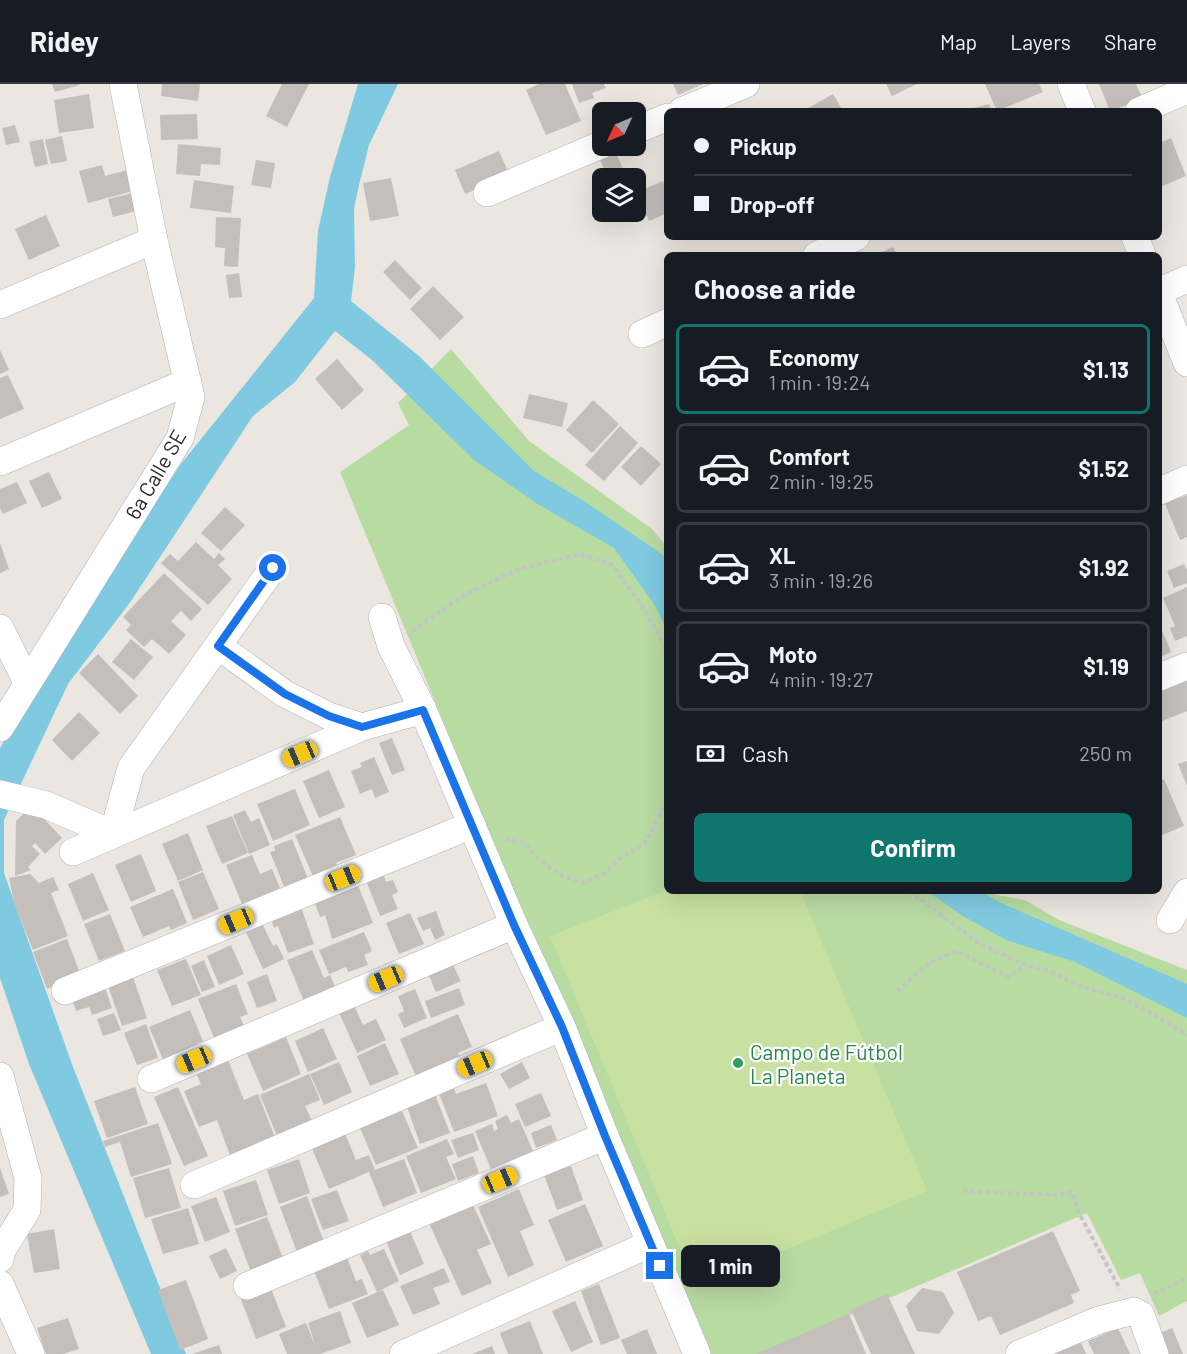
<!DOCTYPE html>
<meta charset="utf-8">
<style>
body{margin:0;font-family:Barlow,sans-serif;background:#20242c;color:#f1f3f6;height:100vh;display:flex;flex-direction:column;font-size:22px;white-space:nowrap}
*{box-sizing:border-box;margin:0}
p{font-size:20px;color:#9ea1a6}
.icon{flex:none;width:33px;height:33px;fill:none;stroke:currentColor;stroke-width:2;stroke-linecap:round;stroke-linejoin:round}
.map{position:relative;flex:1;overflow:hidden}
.details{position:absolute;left:664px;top:168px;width:498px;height:642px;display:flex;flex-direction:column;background:#171b24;border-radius:9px;box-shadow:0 6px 24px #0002}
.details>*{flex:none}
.hud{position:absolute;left:664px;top:24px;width:498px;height:132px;border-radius:9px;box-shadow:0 6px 24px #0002;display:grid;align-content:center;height:132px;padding:0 30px;background:#171b24}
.needle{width:39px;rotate:226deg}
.controls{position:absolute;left:592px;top:18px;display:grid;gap:12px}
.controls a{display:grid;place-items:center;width:54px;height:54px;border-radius:9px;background:#171b24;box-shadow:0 6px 24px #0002;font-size:30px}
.end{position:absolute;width:27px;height:27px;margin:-14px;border:8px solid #1a73e8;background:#fff;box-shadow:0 0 0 3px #fff}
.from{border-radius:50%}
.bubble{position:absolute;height:42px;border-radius:9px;background:#171b24;box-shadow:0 6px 24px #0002;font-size:20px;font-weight:700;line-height:42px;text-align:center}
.car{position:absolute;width:18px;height:36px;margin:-18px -9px;border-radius:8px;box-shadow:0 0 4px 2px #0007;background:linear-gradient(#f5c518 24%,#345 0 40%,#f5c518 0 76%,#345 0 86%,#f5c518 0)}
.hud b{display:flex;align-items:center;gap:21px;height:57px;font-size:22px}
.hud b+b{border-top:2px solid #363941}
.hud i{width:15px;height:15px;background:#f1f3f6}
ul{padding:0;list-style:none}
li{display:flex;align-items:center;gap:18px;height:90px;margin:0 12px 9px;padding:0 18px;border:3px solid #363941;border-radius:9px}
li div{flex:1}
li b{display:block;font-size:22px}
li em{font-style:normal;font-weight:700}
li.active{border-color:#0f766e}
li>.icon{width:54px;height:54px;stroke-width:1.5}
h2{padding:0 30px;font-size:27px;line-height:72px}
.pay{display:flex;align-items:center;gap:15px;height:66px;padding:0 30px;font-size:22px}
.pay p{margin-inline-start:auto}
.primary-button{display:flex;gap:12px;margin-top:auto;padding:12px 30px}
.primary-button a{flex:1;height:69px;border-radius:9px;background:#0f766e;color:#fff;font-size:24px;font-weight:700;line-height:69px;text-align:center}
header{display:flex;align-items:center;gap:36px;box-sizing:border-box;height:84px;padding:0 30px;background:#171b24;border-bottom:2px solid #363941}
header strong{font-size:28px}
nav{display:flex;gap:33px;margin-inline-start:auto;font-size:21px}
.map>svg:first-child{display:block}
.green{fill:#b8dba2}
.pitch{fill:#c8e1a0}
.water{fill:#7fcae0}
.building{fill:#c4bfbb}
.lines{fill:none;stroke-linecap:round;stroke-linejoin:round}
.minor-casing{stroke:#b0b2ba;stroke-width:28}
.path{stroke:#c4c4c4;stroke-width:4;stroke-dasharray:4.5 3;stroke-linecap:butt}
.minor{stroke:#fff;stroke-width:27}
.route{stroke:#1a73e8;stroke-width:8}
.leisure-dot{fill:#2e9e5b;stroke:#fff;stroke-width:2}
.labels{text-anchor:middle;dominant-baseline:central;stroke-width:4.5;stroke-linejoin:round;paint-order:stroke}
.street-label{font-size:21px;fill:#2b2b2b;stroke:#fff}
.leisure-label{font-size:21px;fill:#27864d;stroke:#fff;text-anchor:start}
</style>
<header>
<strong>Ridey</strong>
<nav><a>Map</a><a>Layers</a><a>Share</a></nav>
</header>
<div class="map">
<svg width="1187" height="1270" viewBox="0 0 1187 1270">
<rect width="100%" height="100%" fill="#ebe6df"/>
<polygon class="green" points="451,265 529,357 652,445 667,463 668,807 990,807 997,811 1025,816 1059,836 1187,886 1187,1217 1159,1232 1140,1189 1121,1196 1087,1129 759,1270 705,1270 340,388 409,341 398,319"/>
<polygon class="pitch" points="667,806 800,807 927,1107 696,1203 550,852"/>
<g class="water">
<polygon points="358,0 398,0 369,61 359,101 354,125 355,183 351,217 419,272 534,387 587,419 663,471 667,479 667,547 656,523 614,464 536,419 474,376 372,276 335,247 295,298 253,332 131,517 68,600 4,736 4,789 73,983 186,1270 151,1270 29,980 0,894 0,664 80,532 181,380 314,214 318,147 330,93"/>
<polygon points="927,807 980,807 999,818 1187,900 1187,934 1075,878 1006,856 963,832"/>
</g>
<g class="building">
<polygon points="52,0 79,0 80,1 55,8"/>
<polygon points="162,0 200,0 198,17 161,12"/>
<polygon points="282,0 309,0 287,43 266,32"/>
<polygon points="539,0 565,0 581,37 546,51 526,6"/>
<polygon points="572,0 604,0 606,4 592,9 594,14 579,19"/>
<polygon points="673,0 703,0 678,11"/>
<polygon points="886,0 917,0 892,12"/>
<polygon points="985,0 1039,0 1043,8 997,27"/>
<polygon points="1099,0 1136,0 1143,15 1110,27"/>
<polygon points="89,10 94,44 59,49 54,16"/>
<polygon points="833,10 843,27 803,27"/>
<polygon points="989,20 991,27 971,27 970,25"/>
<polygon points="197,30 198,55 161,56 160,31"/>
<polygon points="15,41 20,58 6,61 2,44"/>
<polygon points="62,52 67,77 51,80 45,56"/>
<polygon points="1171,54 1186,92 1160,103 1160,59"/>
<polygon points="43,55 48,80 35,83 29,58"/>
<polygon points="178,60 221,64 220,81 201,80 200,92 176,90"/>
<polygon points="614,64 627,94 608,94 598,71"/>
<polygon points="499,67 510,92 465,110 455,86"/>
<polygon points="256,76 275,79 271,104 251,101"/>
<polygon points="102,81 105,92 131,85 137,106 88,119 79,87"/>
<polygon points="391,94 399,132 370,137 363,99"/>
<polygon points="194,96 234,102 231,129 190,124"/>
<polygon points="663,97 668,109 668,129 649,137 637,108"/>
<polygon points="137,108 141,126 113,133 108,115"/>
<polygon points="46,131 60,162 29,176 15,145"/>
<polygon points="216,133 241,134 238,183 224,182 225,164 215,163"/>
<polygon points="893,163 897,171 875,171"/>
<polygon points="395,176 422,204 410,216 383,188"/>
<polygon points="239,189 242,213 229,214 226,191"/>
<polygon points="433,202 464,233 440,256 410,225"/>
<polygon points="0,266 9,286 0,290"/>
<polygon points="337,275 364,306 342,326 315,295"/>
<polygon points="8,291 24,325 0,335 0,294"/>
<polygon points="529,310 568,319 562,343 523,334"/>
<polygon points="593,316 619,340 592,369 566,346"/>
<polygon points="620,342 638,359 604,397 585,381"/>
<polygon points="641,362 661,380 641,402 621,383"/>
<polygon points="49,388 62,415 42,424 29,397"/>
<polygon points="17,398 27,419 3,430 0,424 0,405"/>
<polygon points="1176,404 1180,414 1187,411 1187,453 1180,456 1161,410"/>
<polygon points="225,423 245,441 221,467 201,449"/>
<polygon points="196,458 214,475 219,469 225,475 218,481 232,495 208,521 161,479 170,470 178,477"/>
<polygon points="0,459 9,485 0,489"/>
<polygon points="1184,480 1187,486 1187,499 1174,504 1167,487"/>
<polygon points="164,489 202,525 191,537 181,527 171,537 186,551 169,570 152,555 144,563 126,546 131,541 123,533"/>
<polygon points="1187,503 1187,552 1175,557 1170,544 1175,542 1163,514"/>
<polygon points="1160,542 1171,568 1160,573"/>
<polygon points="131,555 153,573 134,596 112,578"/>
<polygon points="98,570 138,612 120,630 79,589"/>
<polygon points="1187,587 1187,627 1160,638 1160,598"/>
<polygon points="79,628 100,649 72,677 52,656"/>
<polygon points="392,654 405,686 392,691 379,659"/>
<polygon points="374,673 389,708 375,714 372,705 360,710 351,687 362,683 360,679"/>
<polygon points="1187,677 1187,702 1178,680"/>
<polygon points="329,686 345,723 319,734 303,697"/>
<polygon points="1164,695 1184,742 1160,752 1160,697"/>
<polygon points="295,705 310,741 273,757 257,720"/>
<polygon points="32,722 62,754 45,770 35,759 32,762 40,770 28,783 31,786 15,792 16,737"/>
<polygon points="245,726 251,738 259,734 270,761 249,770 233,731"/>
<polygon points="232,732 248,769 222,780 206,742"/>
<polygon points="340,733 356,771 336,779 339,787 315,797 295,751"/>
<polygon points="188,749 203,786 178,797 162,760"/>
<polygon points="292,755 308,795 285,805 270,768 275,767 274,762"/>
<polygon points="141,770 156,807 131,818 115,781"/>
<polygon points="252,771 260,790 272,785 280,804 242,820 226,781"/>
<polygon points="203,788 219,825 193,836 178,798"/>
<polygon points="93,789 109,826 83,837 68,800"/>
<polygon points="30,790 39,799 53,793 59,806 51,809 68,852 33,866 14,819 9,794"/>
<polygon points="384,792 386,798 393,796 398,808 392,811 398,825 380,832 367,799"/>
<polygon points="356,796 373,839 332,855 325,831 320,833 313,814"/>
<polygon points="173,805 187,839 171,846 169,842 143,853 130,823"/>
<polygon points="301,823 314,860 288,869 278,842 274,844 271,834"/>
<polygon points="436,827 445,851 435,856 430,844 423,847 417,834"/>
<polygon points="410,829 424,860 399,870 386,839"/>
<polygon points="110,830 125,867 99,877 84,840"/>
<polygon points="262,839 273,862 277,860 284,875 263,885 245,846"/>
<polygon points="364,848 372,867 364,871 368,881 348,888 346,883 329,890 319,866"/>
<polygon points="67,855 81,892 47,905 33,868"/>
<polygon points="231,861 244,890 219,901 207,872"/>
<polygon points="312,866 324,894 330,891 337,907 305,920 287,876"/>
<polygon points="186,875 201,911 172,922 157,886"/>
<polygon points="204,876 215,903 202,908 191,882"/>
<polygon points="453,881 461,897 436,908 429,892"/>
<polygon points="132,890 147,934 122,942 107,899"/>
<polygon points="267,890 277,917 257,924 247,898"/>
<polygon points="236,900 248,930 240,933 245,944 215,956 198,915"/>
<polygon points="104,901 112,924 92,931 89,923 76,927 71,912"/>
<polygon points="459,904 465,921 431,934 425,917"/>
<polygon points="415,905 427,934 404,944 398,930 404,927 398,912"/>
<polygon points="353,919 363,941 376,935 386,956 357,969 338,926"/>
<polygon points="190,926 203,957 196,960 198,966 165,980 149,943"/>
<polygon points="114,929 121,946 103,952 97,935"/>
<polygon points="458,930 472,963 458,969 461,976 417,995 400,955"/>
<polygon points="146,940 158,974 137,981 124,949"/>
<polygon points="323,944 337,975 308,988 295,957"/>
<polygon points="286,953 301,990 263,1007 247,970"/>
<polygon points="385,959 399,990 370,1002 357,972"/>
<polygon points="228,976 244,1016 258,1010 276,1056 231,1074 217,1036 199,1043 184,1007 201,1000 196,989"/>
<polygon points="339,978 352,1008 324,1021 310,990"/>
<polygon points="522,978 530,994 509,1005 500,990"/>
<polygon points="309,990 320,1016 305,1022 313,1039 278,1054 260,1011"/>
<polygon points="486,999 498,1032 454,1048 438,1007 453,1002 456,1010"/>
<polygon points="135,1003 148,1040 107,1054 94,1017"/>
<polygon points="178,1003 208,1072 184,1082 154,1013"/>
<polygon points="541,1009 551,1032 525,1043 515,1020"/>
<polygon points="435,1010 450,1049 420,1060 406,1020"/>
<polygon points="402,1027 418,1064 376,1081 360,1044"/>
<polygon points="507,1031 511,1039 519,1035 533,1067 491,1085 475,1047 492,1040 494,1047 498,1045 495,1037"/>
<polygon points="158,1039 172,1080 131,1093 120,1058 105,1063 103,1057"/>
<polygon points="551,1041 557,1056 536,1064 531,1049"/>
<polygon points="344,1047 356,1076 369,1071 375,1086 404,1075 417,1109 383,1123 369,1088 329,1105 311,1062"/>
<polygon points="473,1049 479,1066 458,1074 451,1056"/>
<polygon points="447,1055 454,1070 446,1073 456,1095 421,1109 406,1072"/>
<polygon points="473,1072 479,1089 458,1097 452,1080"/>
<polygon points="299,1075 310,1109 279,1120 267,1086"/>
<polygon points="571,1082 583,1116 557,1126 544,1091"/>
<polygon points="0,1084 9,1110 0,1113"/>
<polygon points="169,1084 181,1124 145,1134 133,1094"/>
<polygon points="256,1096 268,1131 235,1142 223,1107"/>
<polygon points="519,1105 534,1141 520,1147 534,1181 508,1193 478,1123"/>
<polygon points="337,1106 349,1137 323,1146 311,1115"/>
<polygon points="307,1112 325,1161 298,1171 280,1123"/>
<polygon points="216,1113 230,1148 205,1158 191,1122"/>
<polygon points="472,1119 491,1160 477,1166 492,1199 462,1212 429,1139"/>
<polygon points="585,1120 603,1162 566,1178 548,1136"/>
<polygon points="188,1124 199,1160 163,1170 151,1135"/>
<polygon points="267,1133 285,1179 252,1191 235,1145"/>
<polygon points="54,1145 60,1185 34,1189 27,1150"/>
<polygon points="410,1147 424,1180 400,1191 386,1157"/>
<polygon points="1053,1147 1080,1207 1071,1211 1074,1219 1000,1251 991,1232 978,1237 957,1188"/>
<polygon points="226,1164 237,1187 220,1195 209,1172"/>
<polygon points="384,1165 399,1197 377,1208 360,1171 368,1167 370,1171"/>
<polygon points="345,1169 356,1197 362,1195 368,1210 329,1225 312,1182"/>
<polygon points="444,1184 450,1198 433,1204 440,1220 413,1231 400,1202"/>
<polygon points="186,1196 208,1255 180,1266 158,1206"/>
<polygon points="599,1200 620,1254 601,1261 581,1207"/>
<polygon points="270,1202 286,1243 256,1255 240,1213"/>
<polygon points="922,1204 943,1208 954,1229 939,1250 917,1247 906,1222"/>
<polygon points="383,1206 399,1241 367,1254 352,1219"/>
<polygon points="887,1210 915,1270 871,1270 851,1226"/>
<polygon points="575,1217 593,1258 571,1268 552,1227"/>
<polygon points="340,1227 351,1259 320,1270 287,1270 279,1250 306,1239 316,1264 308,1239"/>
<polygon points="849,1230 866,1270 756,1270"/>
<polygon points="68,1234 79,1265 63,1270 46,1270 37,1244"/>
<polygon points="530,1237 543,1270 508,1270 500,1249"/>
<polygon points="1118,1244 1130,1270 1094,1270 1088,1257"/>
<polygon points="1172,1244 1183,1270 1161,1270 1153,1252"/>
<polygon points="647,1245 657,1270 627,1270 621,1256"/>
<polygon points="1078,1252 1086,1270 1044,1270"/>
<polygon points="219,1261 222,1270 192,1270"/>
<polygon points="492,1262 495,1270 472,1270"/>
</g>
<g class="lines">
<defs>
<g id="minor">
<polyline points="1071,0 1082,27"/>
<polyline points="682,27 746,0"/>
<polyline points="1139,27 1187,6"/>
<polyline points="636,46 668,33"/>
<polyline points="487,109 603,60"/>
<polyline points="1135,153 1142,171"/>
<polyline points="817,171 856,153"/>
<polyline points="1160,207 1187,195"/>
<polyline points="1160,212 1187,279"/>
<polyline points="0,221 154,156"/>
<polyline points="642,250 668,238"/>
<polyline points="0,378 188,298"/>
<polyline points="1160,407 1187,395"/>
<polyline points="382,533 391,562 423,626 514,841 562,943 605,1052 697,1270"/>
<polyline points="0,544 27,598"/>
<polyline points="218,562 285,610 329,632 362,643"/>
<polyline points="1160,593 1187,582"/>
<polyline points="0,644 180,354 191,313 154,156 123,0"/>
<polyline points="0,710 46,721 113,750 131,684 273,484"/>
<polyline points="73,768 362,643 423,626"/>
<polyline points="1170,836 1187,808"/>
<polyline points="65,907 472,741"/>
<polyline points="0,992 28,1094 27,1126 1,1168 0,1175"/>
<polyline points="151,995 514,841"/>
<polyline points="194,1101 562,943"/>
<polyline points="0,1200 31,1270"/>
<polyline points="247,1202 605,1052"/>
<polyline points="403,1270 650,1160"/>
<polyline points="1019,1270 1099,1236 1134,1227 1141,1231 1155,1270"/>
</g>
</defs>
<use href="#minor" class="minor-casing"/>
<g class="path">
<polyline points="412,547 464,511 519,485 581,470 612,481 641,520 665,562 668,598"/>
<polyline points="505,755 523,758 539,775 559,790 583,799 605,789 618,776 645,759 668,714"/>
<polyline points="909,807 980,860 1026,881 1049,887 1080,902 1124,915 1168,939 1187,951"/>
<polyline points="897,907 929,879 956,867 1008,893 1026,881"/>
<polyline points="963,1107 1057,1111 1072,1108 1079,1129 1120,1205"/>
<polyline points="1154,1210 1187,1194"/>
</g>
<use href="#minor" class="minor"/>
</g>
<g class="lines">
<polyline class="route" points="273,484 218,562 285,610 329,632 362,643 423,626 514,841 562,943 605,1052 660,1182"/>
</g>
<circle class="leisure-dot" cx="738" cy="979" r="6"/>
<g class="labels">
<g class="street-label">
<text transform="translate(155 390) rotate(-60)">6a Calle SE</text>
</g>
<g class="leisure-label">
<text x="750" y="967">Campo de Fútbol<tspan x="750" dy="24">La Planeta</tspan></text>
</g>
</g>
</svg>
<div class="controls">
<a><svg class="needle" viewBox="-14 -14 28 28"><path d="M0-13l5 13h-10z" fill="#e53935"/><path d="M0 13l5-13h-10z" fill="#9ea1a6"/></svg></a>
<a><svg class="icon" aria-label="layers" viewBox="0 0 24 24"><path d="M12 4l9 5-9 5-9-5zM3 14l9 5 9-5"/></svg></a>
</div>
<i class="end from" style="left:273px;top:484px"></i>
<i class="end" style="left:660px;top:1182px"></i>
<div class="bubble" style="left:681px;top:1161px;width:99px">1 min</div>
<i class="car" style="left:300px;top:670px;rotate:247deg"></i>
<i class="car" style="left:343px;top:794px;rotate:68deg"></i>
<i class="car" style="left:236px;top:837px;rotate:247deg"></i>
<i class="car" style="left:386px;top:895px;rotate:247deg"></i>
<i class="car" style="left:194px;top:976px;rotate:247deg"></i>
<i class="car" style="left:475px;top:980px;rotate:247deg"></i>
<i class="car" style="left:500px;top:1096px;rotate:67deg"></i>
<div class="hud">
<b><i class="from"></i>Pickup</b>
<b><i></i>Drop-off</b>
</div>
<section class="details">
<h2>Choose a ride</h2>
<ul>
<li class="active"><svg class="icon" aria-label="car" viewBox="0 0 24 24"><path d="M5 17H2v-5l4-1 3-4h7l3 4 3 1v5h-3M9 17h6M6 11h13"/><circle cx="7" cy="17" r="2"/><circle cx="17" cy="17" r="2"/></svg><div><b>Economy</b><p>1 min · 19:24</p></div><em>$1.13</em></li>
<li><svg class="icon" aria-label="car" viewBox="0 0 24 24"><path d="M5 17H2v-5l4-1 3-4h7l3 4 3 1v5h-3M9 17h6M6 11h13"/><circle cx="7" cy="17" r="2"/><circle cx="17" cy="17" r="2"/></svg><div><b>Comfort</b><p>2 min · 19:25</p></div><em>$1.52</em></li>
<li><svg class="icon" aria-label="car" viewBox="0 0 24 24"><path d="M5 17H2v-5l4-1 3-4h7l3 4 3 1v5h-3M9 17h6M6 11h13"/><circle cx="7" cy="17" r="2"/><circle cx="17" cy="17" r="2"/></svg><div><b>XL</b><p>3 min · 19:26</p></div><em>$1.92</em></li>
<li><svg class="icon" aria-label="car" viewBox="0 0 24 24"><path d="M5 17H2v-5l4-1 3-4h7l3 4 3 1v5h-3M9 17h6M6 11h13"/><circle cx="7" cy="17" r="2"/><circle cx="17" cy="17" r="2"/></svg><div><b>Moto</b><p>4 min · 19:27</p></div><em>$1.19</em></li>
</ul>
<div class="pay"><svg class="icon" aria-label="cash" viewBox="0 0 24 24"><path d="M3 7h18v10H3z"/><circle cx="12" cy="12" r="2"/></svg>Cash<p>250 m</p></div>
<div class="primary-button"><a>Confirm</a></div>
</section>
</div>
